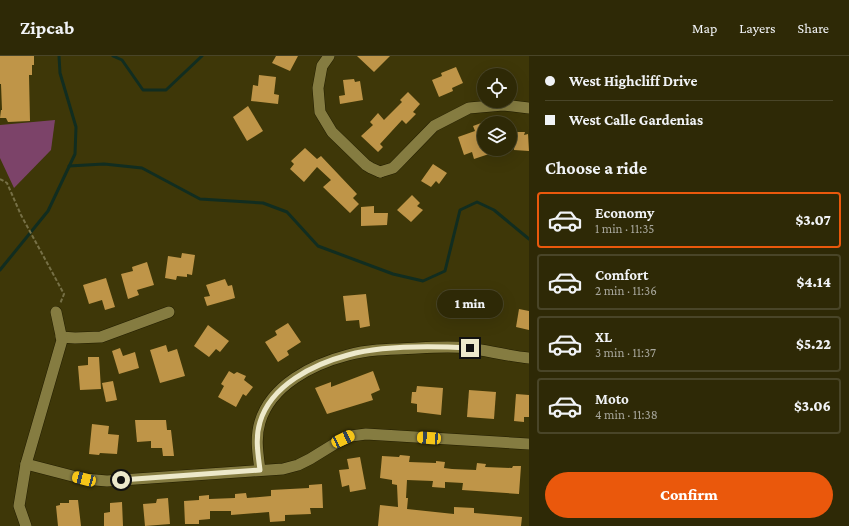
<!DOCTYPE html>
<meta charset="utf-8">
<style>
body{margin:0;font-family:"Crimson Pro",serif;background:#363110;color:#f1f3f6;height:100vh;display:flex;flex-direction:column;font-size:15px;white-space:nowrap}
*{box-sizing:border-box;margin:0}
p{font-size:13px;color:#a7a69b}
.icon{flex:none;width:22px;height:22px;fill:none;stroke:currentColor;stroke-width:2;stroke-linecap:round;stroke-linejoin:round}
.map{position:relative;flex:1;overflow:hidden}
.details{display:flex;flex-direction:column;background:#2e2906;width:320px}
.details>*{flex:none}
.banner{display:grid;align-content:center;height:88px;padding:0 16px;background:#2e2906}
.buttons{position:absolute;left:477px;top:12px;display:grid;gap:8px}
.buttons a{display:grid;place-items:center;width:40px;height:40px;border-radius:50%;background:#2e2906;box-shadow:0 4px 16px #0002,0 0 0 1px #494528;font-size:20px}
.end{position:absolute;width:18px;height:18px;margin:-9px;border:5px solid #ede9cb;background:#111;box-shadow:0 0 0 2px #111}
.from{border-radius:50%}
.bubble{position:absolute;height:28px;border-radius:14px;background:#2e2906;box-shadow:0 4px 16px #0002,0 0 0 1px #494528;font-size:13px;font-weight:800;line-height:28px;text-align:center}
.car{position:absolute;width:12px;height:24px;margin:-12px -6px;border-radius:5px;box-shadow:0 0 3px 1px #0007;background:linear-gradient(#f5c518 24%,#345 0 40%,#f5c518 0 76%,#345 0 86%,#f5c518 0)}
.banner b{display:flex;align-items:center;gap:14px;height:38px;font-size:15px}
.banner b+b{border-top:1px solid #494528}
.banner i{width:10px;height:10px;background:#f1f3f6}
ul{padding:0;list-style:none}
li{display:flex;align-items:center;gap:12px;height:56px;margin:0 8px 6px;padding:0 8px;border:2px solid #494528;border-radius:4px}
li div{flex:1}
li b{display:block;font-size:15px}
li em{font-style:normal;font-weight:800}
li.active{border-color:#ea580c}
li>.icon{width:36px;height:36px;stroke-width:1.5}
h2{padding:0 16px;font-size:18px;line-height:48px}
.primary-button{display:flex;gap:8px;margin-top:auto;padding:8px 16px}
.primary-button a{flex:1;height:46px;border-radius:24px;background:#ea580c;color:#fff;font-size:16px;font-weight:800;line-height:46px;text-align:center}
header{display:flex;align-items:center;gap:24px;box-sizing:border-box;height:56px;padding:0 20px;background:#2e2906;border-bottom:1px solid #494528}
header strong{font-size:19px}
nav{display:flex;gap:22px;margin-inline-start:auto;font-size:14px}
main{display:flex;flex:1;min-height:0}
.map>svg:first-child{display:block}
.green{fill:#7c4369}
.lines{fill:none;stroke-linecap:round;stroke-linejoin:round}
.stream{stroke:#112d20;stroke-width:3}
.building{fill:#bf9548}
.street-casing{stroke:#231e01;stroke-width:12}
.path{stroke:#767046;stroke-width:2;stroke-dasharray:4 2;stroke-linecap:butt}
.street{stroke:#857c41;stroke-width:11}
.route{stroke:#ede9cb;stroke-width:5}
</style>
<header>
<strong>Zipcab</strong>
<nav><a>Map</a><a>Layers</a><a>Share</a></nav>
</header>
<main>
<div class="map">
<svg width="529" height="470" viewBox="0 0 529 470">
<rect width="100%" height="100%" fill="#3e3708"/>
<polygon class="green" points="55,64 51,94 14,132 0,102 0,69"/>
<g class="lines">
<g class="stream">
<polyline points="113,0 122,4 143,34 166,34 202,0"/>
<polyline points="69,110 104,108 142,112 200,143 263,147 287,156 318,190 393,218 423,225 445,215 460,154 477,146 494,154 529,183"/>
<polyline points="0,214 48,155 75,98 76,71 60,17 59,0"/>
</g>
</g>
<g class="building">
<polygon points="0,0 34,0 34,9 32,9 32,19 29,19 30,65 8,66 6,62 0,62 1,54 2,54 1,28 0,28"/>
<polygon points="276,0 298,0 290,15 272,7"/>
<polygon points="357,0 390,0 374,16"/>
<polygon points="456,11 463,27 452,32 453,35 439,41 432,24 442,20 441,17"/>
<polygon points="259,19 276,21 274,38 279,39 278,48 251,45 253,29 258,30"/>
<polygon points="354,23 355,26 360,25 363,44 340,48 339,40 345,39 343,24"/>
<polygon points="408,36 420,48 413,56 416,58 406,68 402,64 380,88 383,91 378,96 361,80 373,69 370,66 378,57 384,64 402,46 400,44"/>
<polygon points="248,50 263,75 247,85 233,61"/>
<polygon points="484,66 484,93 500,93 501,94 474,103 472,96 464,99 458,81 475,75 473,70"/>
<polygon points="515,76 525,76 524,79 528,78 529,95 514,94"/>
<polygon points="305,92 317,103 321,100 357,138 353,142 359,148 350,157 323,131 331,124 317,111 304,126 290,113 294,108 291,105"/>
<polygon points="433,108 447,117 439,128 436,125 431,131 421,125"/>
<polygon points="412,139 420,147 417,150 423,154 411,166 397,154"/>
<polygon points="374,150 374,157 388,157 387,169 361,170 361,151"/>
<polygon points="182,197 195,199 192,219 187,218 187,221 177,220 176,224 165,222 168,200 181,202"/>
<polygon points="147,206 154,229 137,234 139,239 128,243 121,218 133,215 132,211"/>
<polygon points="106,222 115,251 105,254 102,244 89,248 83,229"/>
<polygon points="225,223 228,230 232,229 235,242 207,250 204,241 210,240 206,229"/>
<polygon points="366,238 370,270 360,272 359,264 346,265 343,240"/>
<polygon points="519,253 529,255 529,274 516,271"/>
<polygon points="288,267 301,286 287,295 289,299 278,306 265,286 277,279 275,275"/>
<polygon points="208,269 229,285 220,296 216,293 209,301 194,290"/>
<polygon points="166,289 168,296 177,293 185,320 160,327 150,294"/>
<polygon points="120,292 123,300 135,296 139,312 119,318 112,295"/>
<polygon points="88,301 99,301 101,333 80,334 78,310 88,309"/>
<polygon points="229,315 234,318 237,316 246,320 244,324 253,331 246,340 243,338 236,351 218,341 224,330 221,328"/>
<polygon points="373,315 380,334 371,338 373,344 327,358 315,332 331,326 331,331"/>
<polygon points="113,325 117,344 106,346 102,327"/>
<polygon points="417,330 443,332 441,359 417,356 417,348 411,347 412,336 416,336"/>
<polygon points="469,334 496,336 494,363 467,361"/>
<polygon points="516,338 529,339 529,361 524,361 524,366 514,365"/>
<polygon points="135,364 166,364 167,374 171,374 174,400 163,400 162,392 151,392 151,385 137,386"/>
<polygon points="92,368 109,370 108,378 119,379 117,398 100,397 99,399 89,398"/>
<polygon points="400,399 410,400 409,406 436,407 436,405 445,406 444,412 452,413 476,414 477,407 486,408 485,411 512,412 513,410 521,410 519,438 462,434 463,427 445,426 445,432 432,431 433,425 407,424 406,442 408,442 407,453 454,458 454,451 474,452 474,457 522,461 521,470 378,470 380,449 398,451 397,429 392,428 392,424 380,422 382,400 399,401"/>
<polygon points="360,401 366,433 350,436 349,429 342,431 339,414 349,413 347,403"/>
<polygon points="322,428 323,452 310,452 311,458 285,459 285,465 270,466 269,456 231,459 231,455 210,455 210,463 199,464 199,468 185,468 184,445 199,444 199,440 209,439 209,443 235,442 235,438 246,437 247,442 271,440 271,434 309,432 309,429"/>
<polygon points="168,442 170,468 145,470 143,448 156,447 157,443"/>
<polygon points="69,444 78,444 81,470 58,470 56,450 60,449 60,447 69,447"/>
<polygon points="122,446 123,470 104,470 104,457 110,456 110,447"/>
</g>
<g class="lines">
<defs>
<g id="street">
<polyline points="329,0 322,10 318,32 320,56 332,76 366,109 371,112 380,116"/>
<polyline points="380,116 393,112 398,107 434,70 469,52 503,49 529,52"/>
<polyline points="61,281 75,282 101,281 169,256"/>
<polyline points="26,408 84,423 107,425 283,413 298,409 310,403 336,387 351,380 366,378 529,388"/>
<path d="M260 414C258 398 255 382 260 366 271 329 313 308 348 299 370 293 395 293 418 292 435 291 452 290 469 292 489 295 509 300 529 302"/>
<polyline points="26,470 19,450 26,408 62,284 56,256"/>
</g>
</defs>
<use href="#street" class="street-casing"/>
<polyline class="path" points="0,123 7,127 21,159 64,238 60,248"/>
<use href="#street" class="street"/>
</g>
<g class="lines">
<path class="route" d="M121 424 260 414C258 398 255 382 260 366 271 329 314 308 348 299 383 289 433 290 470 292"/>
</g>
</svg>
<div class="buttons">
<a><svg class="icon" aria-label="locate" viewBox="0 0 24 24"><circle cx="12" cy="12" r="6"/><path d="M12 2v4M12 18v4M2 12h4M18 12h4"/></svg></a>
<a><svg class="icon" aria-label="layers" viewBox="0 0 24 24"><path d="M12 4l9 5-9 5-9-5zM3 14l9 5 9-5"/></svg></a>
</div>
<i class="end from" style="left:121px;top:424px"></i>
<i class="end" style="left:470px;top:292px"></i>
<div class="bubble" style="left:437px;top:234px;width:66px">1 min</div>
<i class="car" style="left:429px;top:382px;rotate:274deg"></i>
<i class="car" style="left:343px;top:383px;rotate:65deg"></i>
<i class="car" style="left:84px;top:423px;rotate:285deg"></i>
</div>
<section class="details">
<div class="banner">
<b><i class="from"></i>West Highcliff Drive</b>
<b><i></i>West Calle Gardenias</b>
</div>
<h2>Choose a ride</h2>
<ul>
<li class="active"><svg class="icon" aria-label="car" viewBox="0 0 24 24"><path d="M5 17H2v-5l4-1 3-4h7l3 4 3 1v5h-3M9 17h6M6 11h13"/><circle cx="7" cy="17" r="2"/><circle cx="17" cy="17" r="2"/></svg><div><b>Economy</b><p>1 min · 11:35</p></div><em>$3.07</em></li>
<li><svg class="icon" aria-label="car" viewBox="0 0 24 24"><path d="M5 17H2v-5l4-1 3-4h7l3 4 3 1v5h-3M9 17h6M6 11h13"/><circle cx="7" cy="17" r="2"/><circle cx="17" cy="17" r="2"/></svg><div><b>Comfort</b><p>2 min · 11:36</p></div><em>$4.14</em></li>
<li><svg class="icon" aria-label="car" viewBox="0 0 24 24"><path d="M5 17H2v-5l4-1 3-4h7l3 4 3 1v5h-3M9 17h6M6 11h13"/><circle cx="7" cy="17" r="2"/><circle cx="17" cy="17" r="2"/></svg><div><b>XL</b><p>3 min · 11:37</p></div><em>$5.22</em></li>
<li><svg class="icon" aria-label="car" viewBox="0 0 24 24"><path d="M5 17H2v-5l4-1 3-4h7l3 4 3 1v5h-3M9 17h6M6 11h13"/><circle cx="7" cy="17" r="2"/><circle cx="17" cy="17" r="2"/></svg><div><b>Moto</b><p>4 min · 11:38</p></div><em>$3.06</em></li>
</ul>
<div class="primary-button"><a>Confirm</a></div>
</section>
</main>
